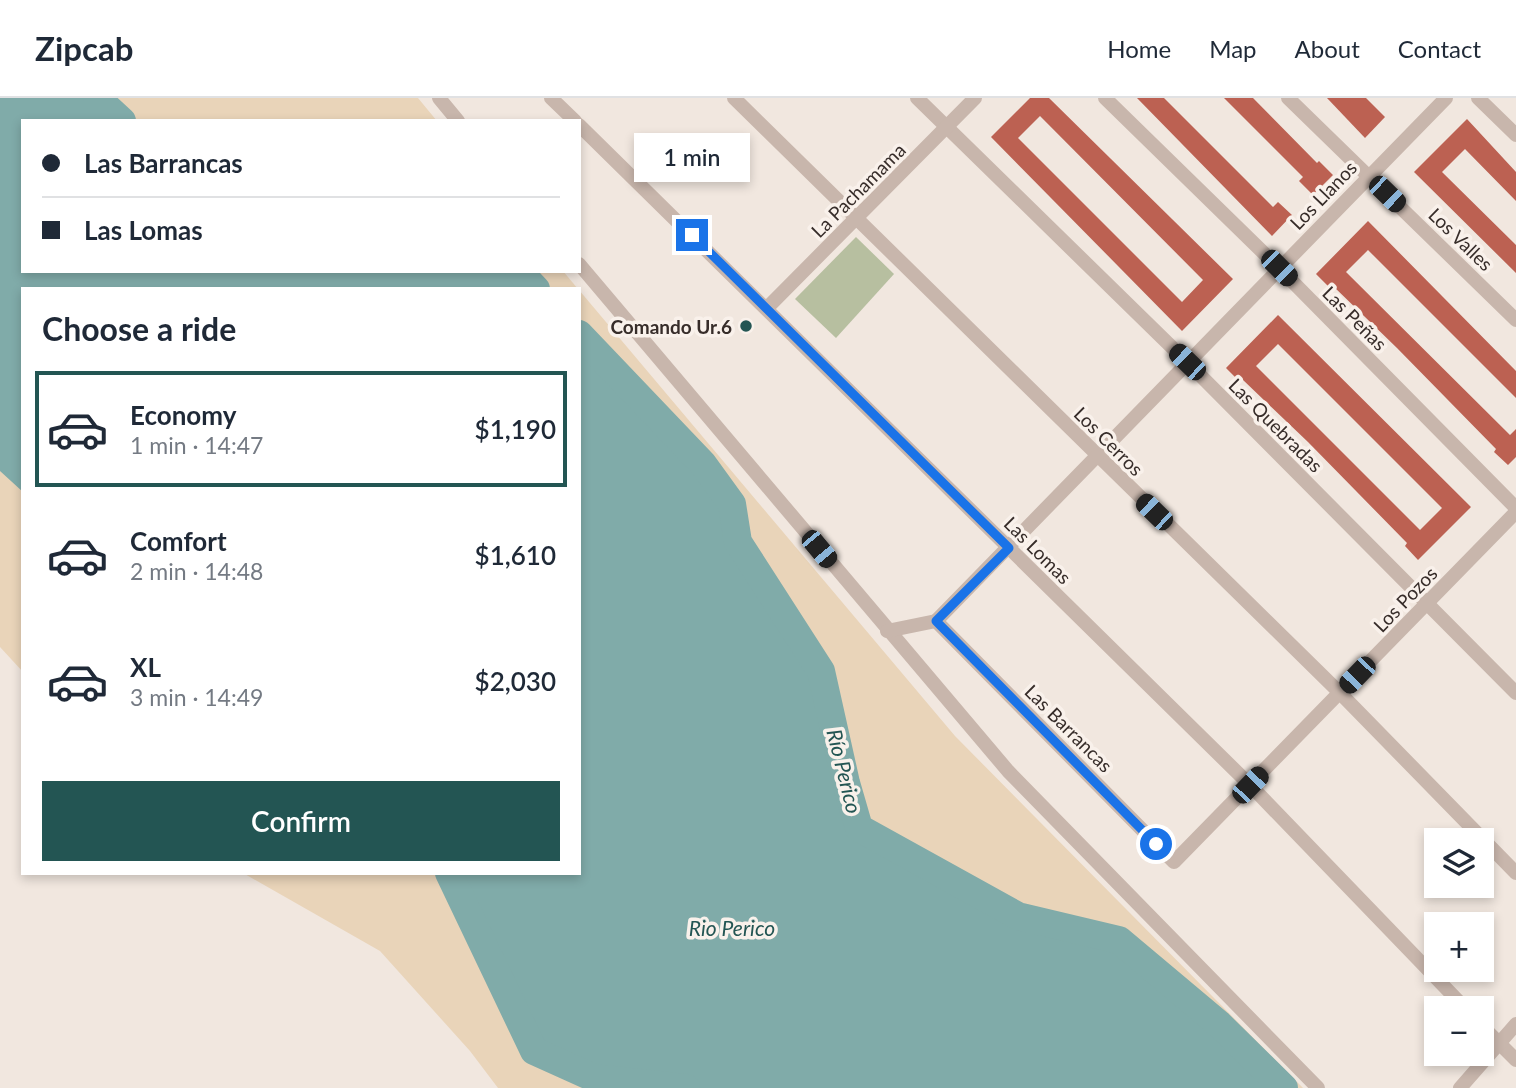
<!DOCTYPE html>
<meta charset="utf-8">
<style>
body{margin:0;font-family:Lato,sans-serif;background:#f2f2f3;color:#1f2937;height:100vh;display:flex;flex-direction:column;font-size:26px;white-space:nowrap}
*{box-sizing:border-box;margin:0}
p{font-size:23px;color:#747a83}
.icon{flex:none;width:38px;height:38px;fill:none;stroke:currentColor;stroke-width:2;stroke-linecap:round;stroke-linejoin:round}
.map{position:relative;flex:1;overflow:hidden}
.details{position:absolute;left:21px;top:189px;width:560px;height:588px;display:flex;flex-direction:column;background:#fff;border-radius:0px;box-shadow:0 4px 10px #0003}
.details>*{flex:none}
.top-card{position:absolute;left:21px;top:21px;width:560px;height:154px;border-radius:0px;box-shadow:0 4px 10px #0003;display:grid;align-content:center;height:154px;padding:0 21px;background:#fff}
.tools{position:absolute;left:1424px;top:730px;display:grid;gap:14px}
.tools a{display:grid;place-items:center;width:70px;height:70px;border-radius:0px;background:#fff;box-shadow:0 4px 10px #0003;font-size:35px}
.end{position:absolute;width:32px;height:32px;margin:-16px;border:9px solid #1a73e8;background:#fff;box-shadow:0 0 0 4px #fff}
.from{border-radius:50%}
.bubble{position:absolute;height:49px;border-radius:0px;background:#fff;box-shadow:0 4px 10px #0003;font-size:23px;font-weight:600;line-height:49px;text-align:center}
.car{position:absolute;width:21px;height:42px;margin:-21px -10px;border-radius:9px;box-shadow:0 0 5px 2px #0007;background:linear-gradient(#222 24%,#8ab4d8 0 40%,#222 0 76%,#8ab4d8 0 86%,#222 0)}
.top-card b{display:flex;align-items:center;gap:24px;height:66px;font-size:26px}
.top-card b+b{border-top:2px solid #e0e1e3}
.top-card i{width:18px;height:18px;background:#1f2937}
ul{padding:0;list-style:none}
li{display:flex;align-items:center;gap:21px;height:116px;margin:0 14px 10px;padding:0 7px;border:4px solid transparent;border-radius:0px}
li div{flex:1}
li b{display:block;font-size:26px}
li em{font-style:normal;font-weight:600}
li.active{border-color:#235553}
li>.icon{width:63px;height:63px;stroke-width:1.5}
h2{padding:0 21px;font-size:32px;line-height:84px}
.button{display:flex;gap:14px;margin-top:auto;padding:14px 21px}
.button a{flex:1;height:80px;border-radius:0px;background:#235553;color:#fff;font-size:28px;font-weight:600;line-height:80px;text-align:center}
header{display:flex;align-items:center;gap:42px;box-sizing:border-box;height:98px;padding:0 35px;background:#fff;border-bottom:2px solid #e0e1e3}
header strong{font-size:33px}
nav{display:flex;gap:38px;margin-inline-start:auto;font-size:24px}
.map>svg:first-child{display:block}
.green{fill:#b7bfa0}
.sand{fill:#e9d4b9}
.water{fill:#80aba9}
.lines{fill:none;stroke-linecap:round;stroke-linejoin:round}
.river{stroke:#80aba9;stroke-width:28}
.building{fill:#bc6152;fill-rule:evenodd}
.minor{stroke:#c8b6ac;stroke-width:14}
.route{stroke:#1a73e8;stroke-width:9}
.poi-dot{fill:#235553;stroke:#f9f1eb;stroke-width:2.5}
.labels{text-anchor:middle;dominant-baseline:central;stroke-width:7;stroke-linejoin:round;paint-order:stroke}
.street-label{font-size:19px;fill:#372d2a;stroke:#f9f1eb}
.poi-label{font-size:19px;font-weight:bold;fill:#372d2a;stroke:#f9f1eb;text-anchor:end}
.water-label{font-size:21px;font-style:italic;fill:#235553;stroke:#f9f1eb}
</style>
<header>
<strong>Zipcab</strong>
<nav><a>Home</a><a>Map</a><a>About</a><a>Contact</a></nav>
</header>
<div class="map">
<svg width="1516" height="990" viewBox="0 0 1516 990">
<rect width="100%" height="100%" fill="#f1e7df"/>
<polygon class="green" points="856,139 894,176 836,240 795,201"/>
<g class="sand">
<polygon points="0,0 418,0 437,23 23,23 23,173 563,173 578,191 23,191 23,574 0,549"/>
<polygon points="579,192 955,638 1303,990 498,990 470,953 380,853 243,775 579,775"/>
</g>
<g class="water">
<polygon points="0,0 97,0 122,23 23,23 23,173 214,173 241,186 312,173 519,173 536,191 23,191 23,394 0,373"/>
<polygon points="579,236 703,366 732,406 739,444 821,573 846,685 859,730 1018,818 1119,842 1219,926 1284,990 686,990 594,980 534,953 449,775 579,775"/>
</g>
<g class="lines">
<g class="river">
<polyline points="97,0 122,23"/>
<polyline points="214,173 240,186 312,173"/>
<polyline points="519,173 536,191"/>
<polyline points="579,236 703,366 732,406 738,444 821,573 846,685 859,730 1018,818 1119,842 1219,926 1284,990"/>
<polyline points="449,775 534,953 594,980 686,990"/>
</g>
</g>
<g class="building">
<path d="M1030 0H1049L1233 181 1182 233 991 39ZM1040 18 1203 182 1182 204 1018 40Z"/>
<polygon points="1137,0 1164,0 1273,109 1278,104 1292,117 1272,138"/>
<polygon points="1224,0 1253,0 1317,65 1319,63 1333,77 1313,97 1299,83 1303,79"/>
<polygon points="1327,0 1366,0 1385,19 1365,40"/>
<polygon points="1467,21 1516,74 1516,103 1465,51 1442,74 1516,147 1516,175 1414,74"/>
<polygon points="1368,123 1516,273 1516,300 1368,152 1346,174 1510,337 1516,331 1516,359 1508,367 1494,354 1496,351 1397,250 1332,187 1330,190 1316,176"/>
<path d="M1278 217 1471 409 1418 462 1405 448 1407 445 1308 344 1242 281 1240 284 1226 270ZM1278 246 1442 410 1420 432 1256 268Z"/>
</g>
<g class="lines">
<g class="minor">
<polyline points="439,0 458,23"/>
<polyline points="551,0 575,23"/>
<polyline points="734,0 1340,595 1516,775"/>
<polyline points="917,0 1187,264 1516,595"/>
<polyline points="1105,0 1279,170 1516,410"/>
<polyline points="1288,0 1516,222"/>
<polyline points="1478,0 1516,37"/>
<polyline points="579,27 1250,687 1465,910"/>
<polyline points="579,166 1008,673 1318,990"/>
<polyline points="767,210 975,0"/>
<polyline points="936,523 1174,764 1516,414"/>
<polyline points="936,523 1446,0"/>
<polyline points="887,533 936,523"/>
<polyline points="1482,928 1516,962"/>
<polyline points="1460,990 1516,926"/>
</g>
</g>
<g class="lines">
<polyline class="route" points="692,137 1009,450 936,523 1156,746"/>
</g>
<circle class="poi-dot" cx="746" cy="228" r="7"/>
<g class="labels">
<g class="street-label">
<text transform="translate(858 92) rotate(-45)">La Pachamama</text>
<text transform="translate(1323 97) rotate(-46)">Los Llanos</text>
<text transform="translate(1461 141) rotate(44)">Los Valles</text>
<text transform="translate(1355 220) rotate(45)">Las Peñas</text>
<text transform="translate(1276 327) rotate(45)">Las Quebradas</text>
<text transform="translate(1109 343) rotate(45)">Los Cerros</text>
<text transform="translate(1038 452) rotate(45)">Las Lomas</text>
<text transform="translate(1405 501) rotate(-46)">Los Pozos</text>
<text transform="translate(1069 630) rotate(45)">Las Barrancas</text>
</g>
<g class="poi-label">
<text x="732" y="228">Comando Ur.6</text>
</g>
<g class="water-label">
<text transform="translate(845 673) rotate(76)">Río Perico</text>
<text x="732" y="829">Rio Perico</text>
</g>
</g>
</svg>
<div class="tools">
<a><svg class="icon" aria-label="layers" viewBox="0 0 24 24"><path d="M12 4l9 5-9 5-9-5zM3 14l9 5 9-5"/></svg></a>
<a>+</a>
<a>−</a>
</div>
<i class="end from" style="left:1156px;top:746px"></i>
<i class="end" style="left:692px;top:137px"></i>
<div class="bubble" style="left:634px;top:35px;width:116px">1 min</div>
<i class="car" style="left:1387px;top:96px;rotate:134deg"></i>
<i class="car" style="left:1279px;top:170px;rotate:135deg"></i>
<i class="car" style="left:1187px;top:264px;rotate:314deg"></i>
<i class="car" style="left:1154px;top:414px;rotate:314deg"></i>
<i class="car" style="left:819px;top:451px;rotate:140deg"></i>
<i class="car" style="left:1357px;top:577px;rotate:224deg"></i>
<i class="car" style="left:1250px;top:687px;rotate:44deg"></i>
<div class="top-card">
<b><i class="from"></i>Las Barrancas</b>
<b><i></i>Las Lomas</b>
</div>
<section class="details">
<h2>Choose a ride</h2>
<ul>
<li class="active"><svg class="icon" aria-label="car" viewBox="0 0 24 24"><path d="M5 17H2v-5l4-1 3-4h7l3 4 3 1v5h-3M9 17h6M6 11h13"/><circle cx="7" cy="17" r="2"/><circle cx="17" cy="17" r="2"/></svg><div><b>Economy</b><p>1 min · 14:47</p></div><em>$1,190</em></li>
<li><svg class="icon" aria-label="car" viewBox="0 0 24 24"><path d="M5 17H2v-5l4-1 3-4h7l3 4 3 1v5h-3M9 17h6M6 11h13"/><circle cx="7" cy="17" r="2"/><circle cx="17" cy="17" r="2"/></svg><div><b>Comfort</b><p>2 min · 14:48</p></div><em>$1,610</em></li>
<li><svg class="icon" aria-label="car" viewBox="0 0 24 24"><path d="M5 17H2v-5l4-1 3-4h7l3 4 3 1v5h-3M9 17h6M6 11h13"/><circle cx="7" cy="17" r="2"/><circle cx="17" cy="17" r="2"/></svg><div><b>XL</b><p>3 min · 14:49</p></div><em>$2,030</em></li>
</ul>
<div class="button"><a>Confirm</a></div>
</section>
</div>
